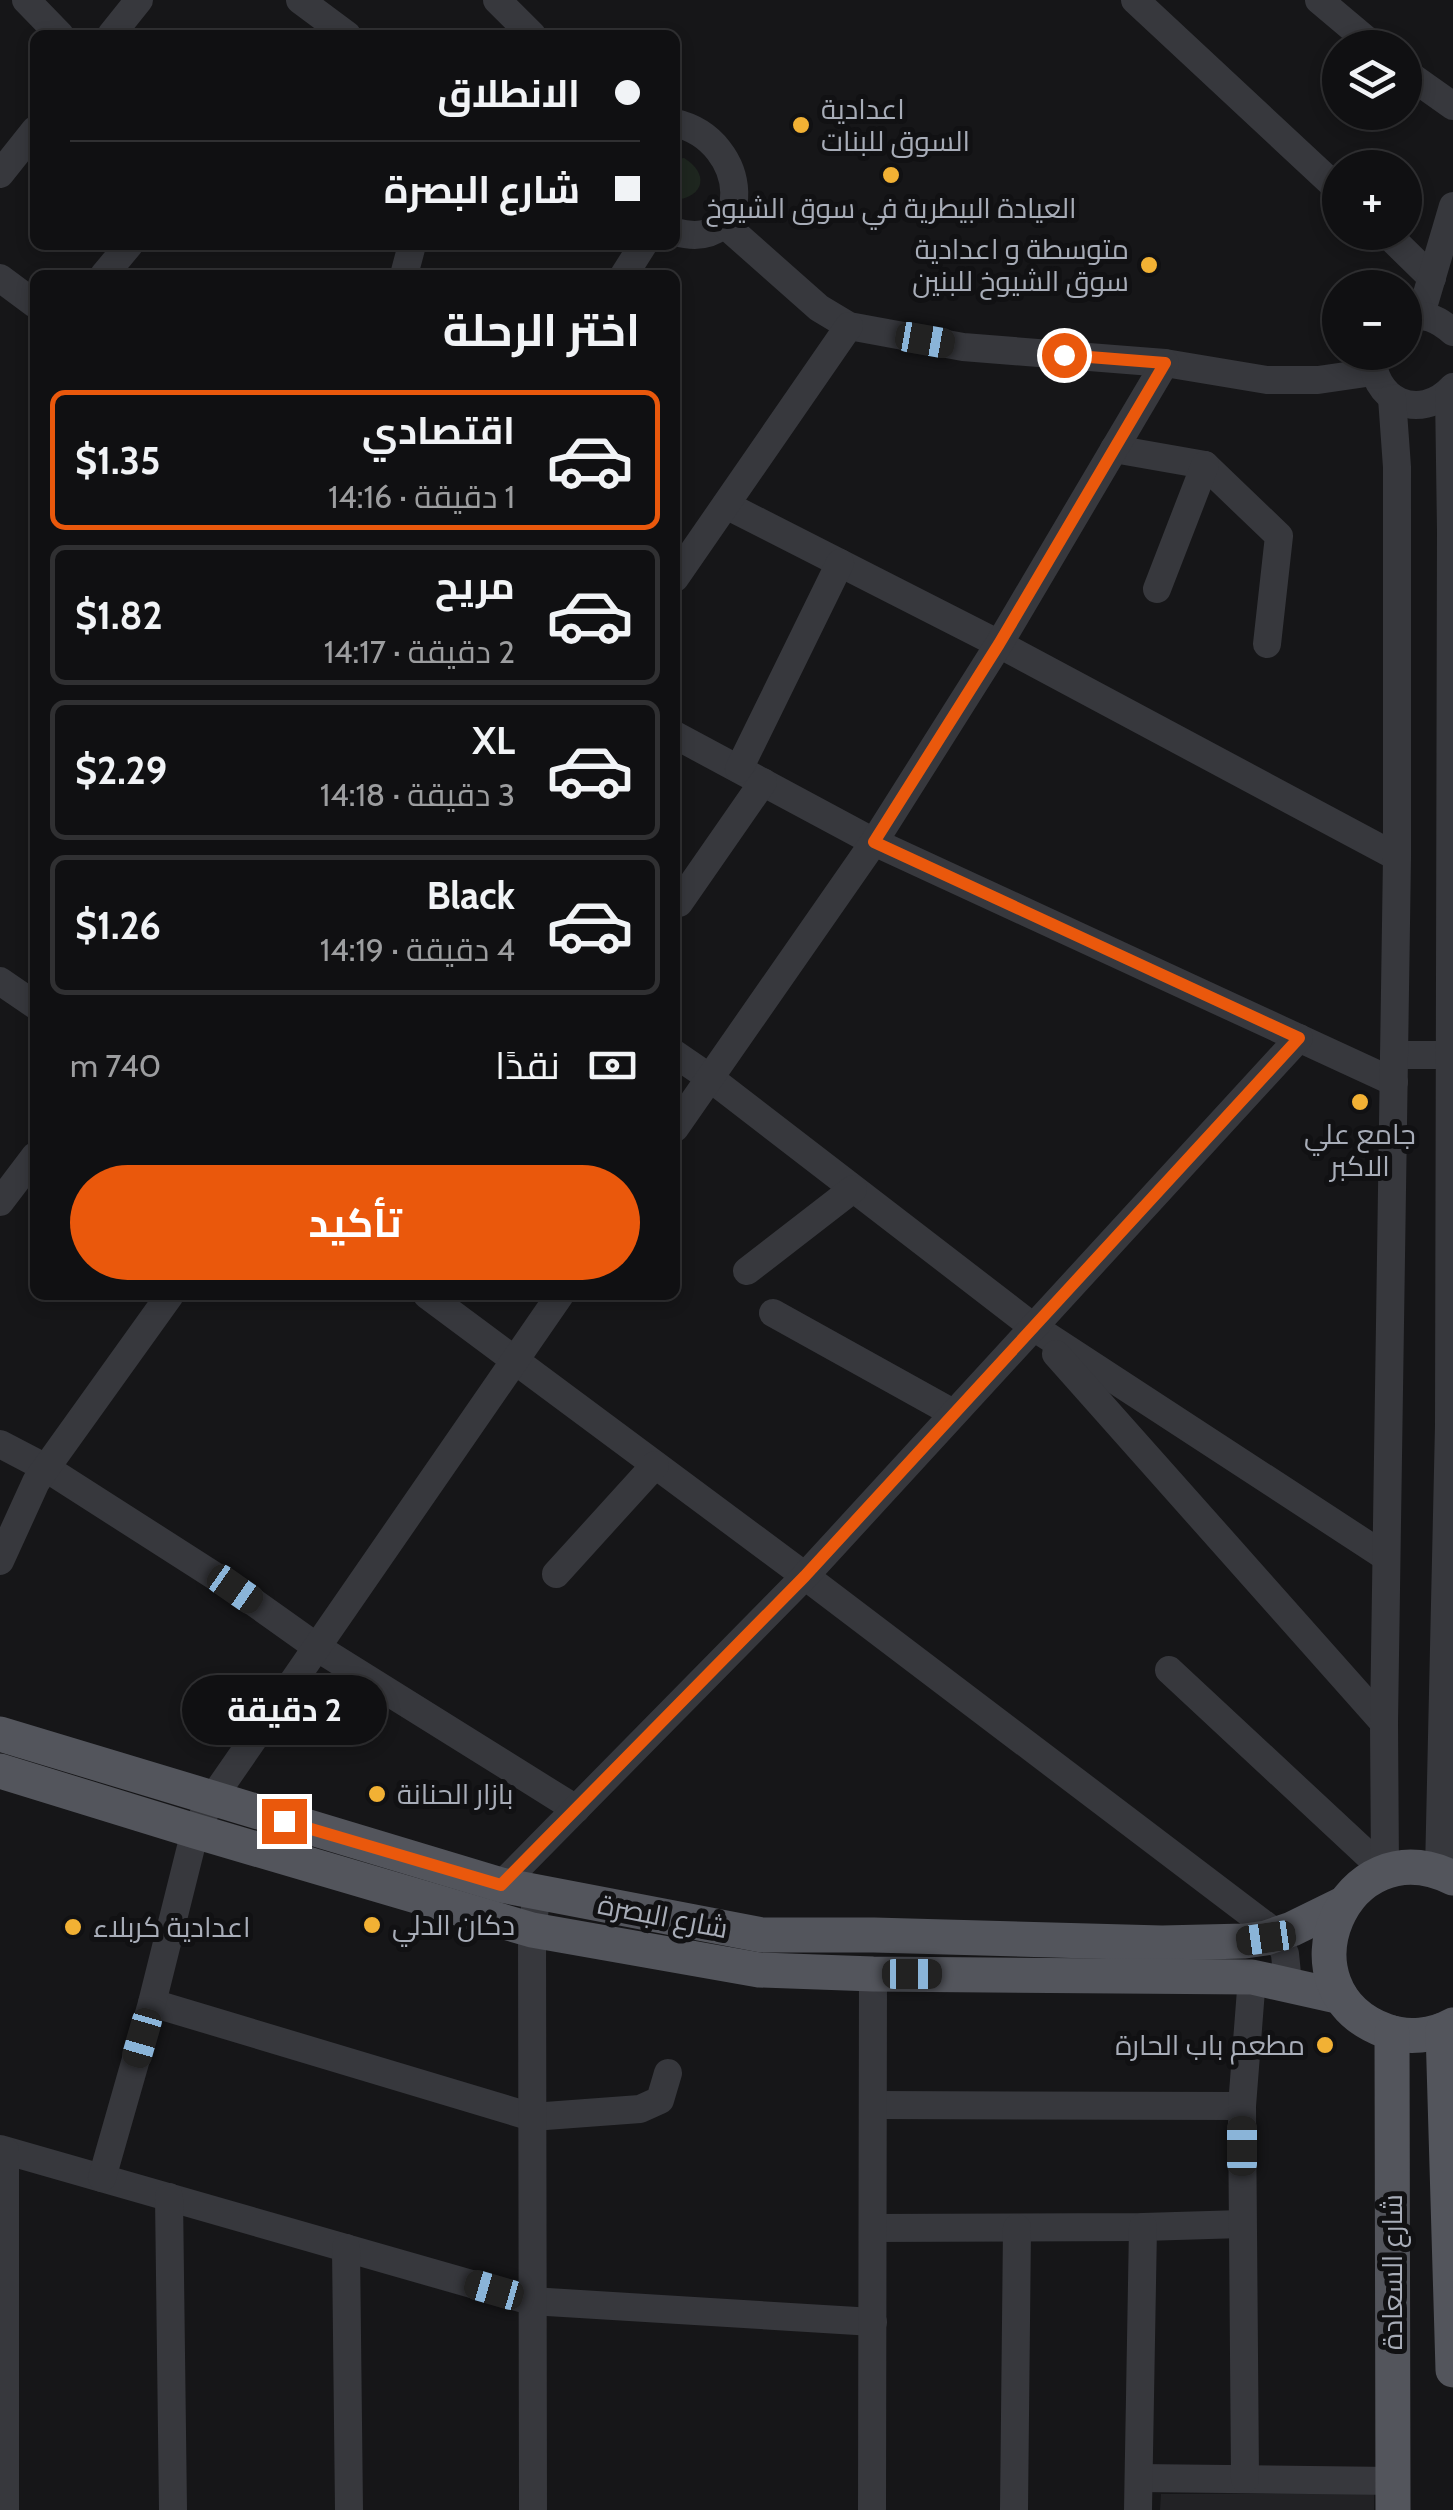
<!DOCTYPE html>
<html lang="ar">
<meta charset="utf-8">
<style>
body{margin:0;font-family:Cabin,Cairo,sans-serif;background:#1e1e20;color:#f1f3f6;direction:rtl;height:100vh;display:flex;flex-direction:column;font-size:38px;white-space:nowrap}
*{box-sizing:border-box;margin:0}
p{font-size:32px;color:#9c9d9f}
.icon{flex:none;width:55px;height:55px;fill:none;stroke:currentColor;stroke-width:2;stroke-linecap:round;stroke-linejoin:round}
.map{position:relative;flex:1;overflow:hidden;direction:ltr}
.side{position:absolute;left:30px;top:270px;width:650px;height:1030px;display:flex;flex-direction:column;background:#101012;border-radius:15px;box-shadow:0 5px 15px #0003,0 0 0 2px #303032;direction:rtl}
.side>*{flex:none}
.top-card{position:absolute;left:30px;top:30px;width:650px;height:220px;border-radius:15px;box-shadow:0 5px 15px #0003,0 0 0 2px #303032;direction:rtl;display:grid;align-content:center;height:220px;padding:0 40px;background:#101012}
.fabs{position:absolute;left:1322px;top:30px;display:grid;gap:20px}
.fabs a{display:grid;place-items:center;width:100px;height:100px;border-radius:50%;background:#101012;box-shadow:0 5px 15px #0003,0 0 0 2px #303032;font-size:50px}
.end{position:absolute;width:45px;height:45px;margin:-22px;border:12px solid #ea580c;background:#fff;box-shadow:0 0 0 5px #fff}
.from{border-radius:50%}
.bubble{position:absolute;height:70px;border-radius:35px;background:#101012;box-shadow:0 5px 15px #0003,0 0 0 2px #303032;font-size:32px;font-weight:700;line-height:70px;text-align:center;direction:rtl}
.car{position:absolute;width:30px;height:60px;margin:-30px -15px;border-radius:12px;box-shadow:0 0 8px 2px #0007;background:linear-gradient(#222 24%,#8ab4d8 0 40%,#222 0 76%,#8ab4d8 0 86%,#222 0)}
.top-card b{display:flex;align-items:center;gap:35px;height:95px;font-size:38px}
.top-card b+b{border-top:2px solid #303032}
.top-card i{width:25px;height:25px;background:#f1f3f6}
ul{padding:0;list-style:none}
li{display:flex;align-items:center;gap:30px;height:140px;margin:0 20px 15px;padding:0 20px;border:5px solid #303032;border-radius:15px}
li div{flex:1}
li b{display:block;font-size:38px}
li em{font-style:normal;font-weight:700}
li.on{border-color:#ea580c}
li>.icon{width:90px;height:90px;stroke-width:1.5}
h2{padding:0 40px;font-size:45px;line-height:120px}
.pay{display:flex;align-items:center;gap:25px;height:110px;padding:0 40px;font-size:38px}
.pay p{margin-inline-start:auto}
.button{display:flex;gap:20px;margin-top:auto;padding:20px 40px}
.button a{flex:1;height:115px;border-radius:60px;background:#ea580c;color:#fff;font-size:40px;font-weight:700;line-height:115px;text-align:center}
.map>svg:first-child{display:block}
.built{fill:#222225}
.green{fill:#1e261f}
.lines{fill:none;stroke-linecap:round;stroke-linejoin:round}
.minor{stroke:#37383d;stroke-width:28}
.major{stroke:#53555c;stroke-width:35}
.route{stroke:#ea580c;stroke-width:12}
.poi-dot{fill:#f2b134;stroke:#111113;stroke-width:4}
.labels{text-anchor:middle;dominant-baseline:central;stroke-width:10;stroke-linejoin:round;paint-order:stroke}
.poi-label{font-size:28px;fill:#a8adb8;stroke:#111113;text-anchor:start}
.street-label{font-size:28px;fill:#a8adb8;stroke:#111113}
</style>
<div class="map">
<svg width="1453" height="2510" viewBox="0 0 1453 2510">
<rect width="100%" height="100%" fill="#161618"/>
<polygon class="built" points="1374,2493 1374,2510 1160,2510 1161,2494"/>
<path class="green" d="M684 158C709 173 705 197 675 200V159Z"/>
<g class="lines">
<g class="minor">
<polyline points="26,0 60,35"/>
<polyline points="300,0 347,35"/>
<polyline points="497,0 532,35"/>
<polyline points="1135,0 1340,191"/>
<polyline points="1319,0 1376,48"/>
<polyline points="111,35 139,0"/>
<polyline points="1405,72 1453,106"/>
<path d="M675 123C751 140 757 254 675 232"/>
<polyline points="0,174 35,130"/>
<polyline points="723,223 819,308 849,326 963,347 1165,363 1267,380 1318,380 1373,372"/>
<polyline points="1385,232 1432,278"/>
<polyline points="104,275 129,245"/>
<polyline points="404,275 412,245"/>
<polyline points="624,275 643,245"/>
<polyline points="0,278 35,304"/>
<polyline points="1421,314 1453,206"/>
<path d="M1405 316C1426 314 1437 318 1453 332"/>
<path d="M1372 352C1371 400 1419 424 1453 387"/>
<polyline points="1114,449 1205,465 1279,536 1267,644"/>
<polyline points="726,505 999,644 1397,857"/>
<polyline points="675,578 849,326"/>
<polyline points="1157,589 1205,465"/>
<polyline points="675,735 874,842 1394,1082"/>
<polyline points="739,769 840,563"/>
<polyline points="679,903 763,782"/>
<polyline points="0,981 35,1005"/>
<polyline points="675,1054 710,1078 1032,1326 1386,1557"/>
<polyline points="1394,1055 1450,1055"/>
<polyline points="675,1128 874,842 999,644 1165,363"/>
<polyline points="0,1202 35,1156"/>
<polyline points="747,1271 853,1189"/>
<polyline points="427,1295 805,1576 1277,1934 1285,1954 1288,1984"/>
<polyline points="773,1313 953,1413"/>
<polyline points="1056,1354 1384,1723"/>
<polyline points="0,1444 46,1468 235,1589 318,1648 576,1809"/>
<polyline points="0,1561 36,1482 170,1295"/>
<polyline points="556,1574 655,1465"/>
<polyline points="1169,1670 1385,1871"/>
<polyline points="1385,1871 1384,1723 1397,857 1397,467 1392,398"/>
<polyline points="1439,1871 1449,1426 1451,530 1449,392"/>
<polyline points="501,1885 805,1576 1299,1038"/>
<polyline points="152,2003 532,2117 640,2109 660,2100 668,2073"/>
<polyline points="873,2105 1242,2106"/>
<polyline points="0,2149 531,2301 873,2322"/>
<polyline points="102,2178 152,2003 195,1831 212,1799 560,1295"/>
<polyline points="169,2197 173,2510"/>
<polyline points="873,2228 1143,2227 1242,2224"/>
<polyline points="346,2248 349,2510"/>
<polyline points="1139,2478 1393,2481"/>
<polyline points="1245,2479 1242,2106 1252,1977"/>
<polyline points="5,2510 5,2151"/>
<polyline points="533,2510 532,1930 537,1893"/>
<polyline points="872,2510 873,1974"/>
<polyline points="1014,2510 1017,2228"/>
<polyline points="1138,2510 1143,2227"/>
</g>
<g class="major">
<polyline points="0,1734 501,1885 762,1935 874,1935 1162,1943 1245,1941 1266,1938 1292,1929 1343,1904"/>
<polyline points="0,1771 195,1831 532,1930 759,1970 873,1974 1252,1977 1341,1997"/>
<path d="M1453 1878C1344 1824 1274 1990 1386 2031 1408 2039 1433 2036 1453 2025"/>
<polyline points="1443,2030 1453,2370"/>
<polyline points="1392,2033 1393,2510"/>
</g>
</g>
<g class="lines">
<polyline class="route" points="284,1821 501,1885 805,1576 1299,1038 874,842 999,644 1165,363 1064,355"/>
</g>
<g class="poi-dot">
<circle cx="801" cy="125" r="10"/>
<circle cx="891" cy="175" r="10"/>
<circle cx="1149" cy="265" r="10"/>
<circle cx="1360" cy="1102" r="10"/>
<circle cx="377" cy="1794" r="10"/>
<circle cx="372" cy="1925" r="10"/>
<circle cx="73" cy="1927" r="10"/>
<circle cx="1325" cy="2045" r="10"/>
</g>
<g class="labels">
<g class="poi-label">
<text x="821" y="109">اعدادية<tspan x="821" dy="32">السوق للبنات</tspan></text>
<text x="891" y="208" text-anchor="middle">العيادة البيطرية في سوق الشيوخ</text>
<text x="1129" y="249" text-anchor="end">متوسطة و اعدادية<tspan x="1129" dy="32">سوق الشيوخ للبنين</tspan></text>
<text x="1360" y="1134" text-anchor="middle">جامع علي<tspan x="1360" dy="32">الاكبر</tspan></text>
<text x="397" y="1794">بازار الحنانة</text>
<text x="392" y="1925">دكان الدلي</text>
<text x="93" y="1927">اعدادية كربلاء</text>
<text x="1305" y="2045" text-anchor="end">مطعم باب الحارة</text>
</g>
<g class="street-label">
<text transform="translate(663 1916) rotate(11)">شارع البصرة</text>
<text transform="translate(1392 2272) rotate(-90)">شارع السعادة</text>
</g>
</g>
</svg>
<div class="fabs">
<a><svg class="icon" aria-label="layers" viewBox="0 0 24 24"><path d="M12 4l9 5-9 5-9-5zM3 14l9 5 9-5"/></svg></a>
<a>+</a>
<a>−</a>
</div>
<i class="end from" style="left:1064px;top:355px"></i>
<i class="end" style="left:284px;top:1821px"></i>
<div class="bubble" style="left:182px;top:1675px;width:205px">2 دقيقة</div>
<i class="car" style="left:925px;top:340px;rotate:100deg"></i>
<i class="car" style="left:235px;top:1589px;rotate:125deg"></i>
<i class="car" style="left:1266px;top:1938px;rotate:262deg"></i>
<i class="car" style="left:912px;top:1974px;rotate:90deg"></i>
<i class="car" style="left:142px;top:2038px;rotate:196deg"></i>
<i class="car" style="left:1242px;top:2146px;rotate:0deg"></i>
<i class="car" style="left:494px;top:2290px;rotate:286deg"></i>
<div class="top-card">
<b><i class="from"></i>الانطلاق</b>
<b><i></i>شارع البصرة</b>
</div>
<section class="side">
<h2>اختر الرحلة</h2>
<ul>
<li class="on"><svg class="icon" aria-label="car" viewBox="0 0 24 24"><path d="M5 17H2v-5l4-1 3-4h7l3 4 3 1v5h-3M9 17h6M6 11h13"/><circle cx="7" cy="17" r="2"/><circle cx="17" cy="17" r="2"/></svg><div><b>اقتصادي</b><p>1 دقيقة · 14:16</p></div><em>$1.35</em></li>
<li><svg class="icon" aria-label="car" viewBox="0 0 24 24"><path d="M5 17H2v-5l4-1 3-4h7l3 4 3 1v5h-3M9 17h6M6 11h13"/><circle cx="7" cy="17" r="2"/><circle cx="17" cy="17" r="2"/></svg><div><b>مريح</b><p>2 دقيقة · 14:17</p></div><em>$1.82</em></li>
<li><svg class="icon" aria-label="car" viewBox="0 0 24 24"><path d="M5 17H2v-5l4-1 3-4h7l3 4 3 1v5h-3M9 17h6M6 11h13"/><circle cx="7" cy="17" r="2"/><circle cx="17" cy="17" r="2"/></svg><div><b>XL</b><p>3 دقيقة · 14:18</p></div><em>$2.29</em></li>
<li><svg class="icon" aria-label="car" viewBox="0 0 24 24"><path d="M5 17H2v-5l4-1 3-4h7l3 4 3 1v5h-3M9 17h6M6 11h13"/><circle cx="7" cy="17" r="2"/><circle cx="17" cy="17" r="2"/></svg><div><b>Black</b><p>4 دقيقة · 14:19</p></div><em>$1.26</em></li>
</ul>
<div class="pay"><svg class="icon" aria-label="cash" viewBox="0 0 24 24"><path d="M3 7h18v10H3z"/><circle cx="12" cy="12" r="2"/></svg>نقدًا<p>740 m</p></div>
<div class="button"><a>تأكيد</a></div>
</section>
</div>
